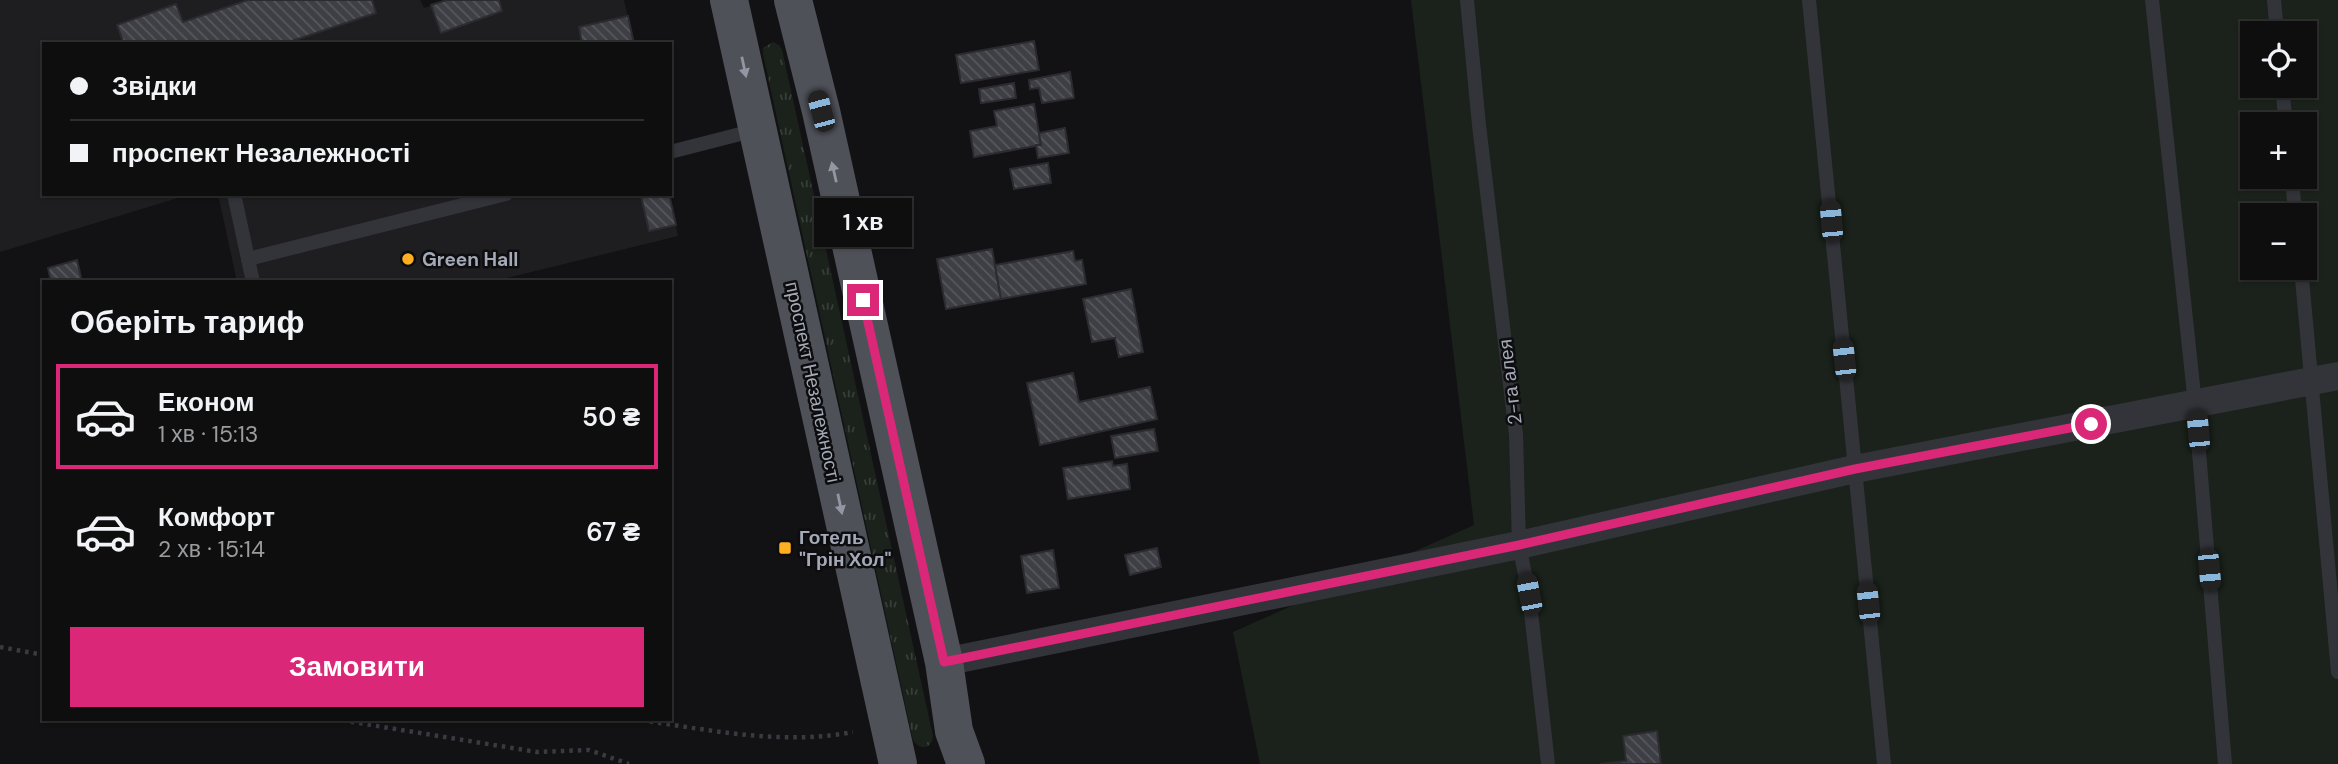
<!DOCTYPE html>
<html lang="uk">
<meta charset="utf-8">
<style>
body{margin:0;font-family:"DM Sans",sans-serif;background:#1c1c1d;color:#f1f3f6;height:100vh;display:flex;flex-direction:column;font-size:26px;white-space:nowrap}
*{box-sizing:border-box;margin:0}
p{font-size:23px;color:#9b9c9e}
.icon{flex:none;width:38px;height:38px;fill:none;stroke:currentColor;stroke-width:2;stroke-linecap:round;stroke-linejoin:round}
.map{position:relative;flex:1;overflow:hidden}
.side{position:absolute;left:42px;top:280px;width:630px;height:441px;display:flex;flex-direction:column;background:#0e0e0f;border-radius:0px;box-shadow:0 2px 5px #0004,0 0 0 2px #2e2e2f}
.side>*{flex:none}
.hud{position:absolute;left:42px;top:42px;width:630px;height:154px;border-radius:0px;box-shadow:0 2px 5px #0004,0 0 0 2px #2e2e2f;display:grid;align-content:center;height:154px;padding:0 28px;background:#0e0e0f}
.tools{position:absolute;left:2240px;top:21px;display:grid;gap:14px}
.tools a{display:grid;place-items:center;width:77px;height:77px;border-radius:0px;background:#0e0e0f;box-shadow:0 2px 5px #0004,0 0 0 2px #2e2e2f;font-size:35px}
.end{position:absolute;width:32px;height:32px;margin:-16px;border:9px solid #db2777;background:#fff;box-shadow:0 0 0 4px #fff}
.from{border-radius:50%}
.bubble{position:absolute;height:49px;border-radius:0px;background:#0e0e0f;box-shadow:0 2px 5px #0004,0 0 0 2px #2e2e2f;font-size:23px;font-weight:600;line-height:49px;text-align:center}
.car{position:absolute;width:21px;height:42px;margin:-21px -10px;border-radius:9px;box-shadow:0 0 5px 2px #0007;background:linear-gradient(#222 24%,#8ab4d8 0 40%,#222 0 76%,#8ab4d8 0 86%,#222 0)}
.hud b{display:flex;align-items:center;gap:24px;height:66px;font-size:26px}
.hud b+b{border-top:2px solid #2e2e2f}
.hud i{width:18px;height:18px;background:#f1f3f6}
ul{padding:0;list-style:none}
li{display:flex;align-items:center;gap:21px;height:105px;margin:0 14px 10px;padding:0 14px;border:4px solid transparent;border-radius:0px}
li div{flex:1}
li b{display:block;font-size:26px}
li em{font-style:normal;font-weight:600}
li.active{border-color:#db2777}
li>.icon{width:63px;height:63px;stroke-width:1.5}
h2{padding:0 28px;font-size:32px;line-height:84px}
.action{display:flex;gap:14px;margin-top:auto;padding:14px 28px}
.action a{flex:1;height:80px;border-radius:0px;background:#db2777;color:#fff;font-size:28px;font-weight:600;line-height:80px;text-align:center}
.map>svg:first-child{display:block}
.built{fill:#1e1e21}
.grass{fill:url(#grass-tufts)}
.green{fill:#1a221b;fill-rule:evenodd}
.building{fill:url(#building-back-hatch);stroke:#2c2c30;stroke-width:2}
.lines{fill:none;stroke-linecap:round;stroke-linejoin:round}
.path{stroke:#393b41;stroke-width:4.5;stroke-dasharray:3.5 5;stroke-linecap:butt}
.lane{stroke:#33343a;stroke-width:14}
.street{stroke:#33343a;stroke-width:28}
.primary{stroke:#4f5159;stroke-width:38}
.oneway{fill:#9297a3}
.route{stroke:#db2777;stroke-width:9}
.poi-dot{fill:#ffaf20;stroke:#0d0d0f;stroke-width:2.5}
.labels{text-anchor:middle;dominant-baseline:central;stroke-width:5;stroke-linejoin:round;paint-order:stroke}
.poi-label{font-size:19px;font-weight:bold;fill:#a3a9b6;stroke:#0d0d0f;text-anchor:start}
.street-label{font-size:19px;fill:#a3a9b6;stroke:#0d0d0f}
</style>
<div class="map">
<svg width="2338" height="764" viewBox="0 0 2338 764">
<defs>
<pattern id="grass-tufts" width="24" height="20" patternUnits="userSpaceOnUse" patternTransform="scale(1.75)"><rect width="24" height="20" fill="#1a221b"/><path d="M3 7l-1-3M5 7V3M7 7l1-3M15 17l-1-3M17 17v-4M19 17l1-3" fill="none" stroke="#383f3a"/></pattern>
<pattern id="building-back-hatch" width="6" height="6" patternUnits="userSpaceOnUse" patternTransform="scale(1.75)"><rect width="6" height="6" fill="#3e3f44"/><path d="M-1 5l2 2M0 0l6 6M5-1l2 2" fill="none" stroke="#57585d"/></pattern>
</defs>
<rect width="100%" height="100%" fill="#121214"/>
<g class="built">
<polygon points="0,0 420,0 424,8 447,0 624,0 634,44 44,44 44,194 191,194 0,252"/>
<polygon points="218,194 669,194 678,236 491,282 237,282"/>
</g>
<path class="grass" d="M773 42 779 45 782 50 933 736C932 749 920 751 913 740L763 54V48Z"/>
<path class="green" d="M1411 0H2338V764H1260L1233 632 1474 525ZM2252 33H2305V86H2252ZM2252 124H2305V177H2252ZM2252 215H2305V268H2252Z"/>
<g class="building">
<polygon points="248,0 372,0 376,13 283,44 124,44 117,25 176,4 183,22"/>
<polygon points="447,0 499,0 502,11 441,33 431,5"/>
<polygon points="628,16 634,44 582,44 579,27"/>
<polygon points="1034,41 1039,70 961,83 956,55"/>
<polygon points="1070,72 1074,98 1042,103 1039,88 1030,89 1029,80"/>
<polygon points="1014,83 1016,98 981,103 979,89"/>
<polygon points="1034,104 1041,145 974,157 970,131 997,126 994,111"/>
<polygon points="1065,128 1069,153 1038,158 1036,145 1041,145 1039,133"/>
<polygon points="1048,163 1051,183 1014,189 1010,169"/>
<polygon points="650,194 669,194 676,225 649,231 641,196"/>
<polygon points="992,249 1001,299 946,309 937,259"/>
<polygon points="1073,251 1075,261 1082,260 1086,284 1001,299 995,265"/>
<polygon points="77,260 82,282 51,282 48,268"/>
<polygon points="1131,289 1143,352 1119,357 1115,338 1092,342 1083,299"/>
<polygon points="1073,373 1079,402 1150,387 1157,419 1040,445 1027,383"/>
<polygon points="1154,429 1158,451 1115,458 1111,436"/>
<polygon points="1112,461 1113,466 1127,464 1130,489 1068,499 1063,468"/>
<polygon points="1157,548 1161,567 1130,575 1125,555"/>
<polygon points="1053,550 1059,588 1027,593 1021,556"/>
<polygon points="1657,731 1661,764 1600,764 1626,761 1623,736"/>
</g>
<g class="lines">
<g class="path">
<polyline points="0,647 44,655"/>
<polyline points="334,719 537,752 589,750 629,764"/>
<path d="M633 719C705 729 781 746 853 732"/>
</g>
<g class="lane">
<polyline points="1467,0 1479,125 1516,435 1519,545 1529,594 1548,764"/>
<polyline points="1809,0 1884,764"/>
<polyline points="2152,0 2195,404 2225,764"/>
<polyline points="2274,0 2277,33"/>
<polyline points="2282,86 2286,124"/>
<polyline points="670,152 756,130"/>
<polyline points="2292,177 2295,215"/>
<polyline points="234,194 253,282"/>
<polyline points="248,259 506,194"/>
<polyline points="2301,268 2338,672"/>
</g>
<polyline class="street" points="944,662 1519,545 1855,469 2338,376"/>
<g class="primary">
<polyline points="729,0 898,764"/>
<polyline points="793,0 821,111 944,662 954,731 966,764"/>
</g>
</g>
<defs><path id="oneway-solid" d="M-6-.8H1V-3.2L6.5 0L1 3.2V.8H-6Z" transform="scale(1.75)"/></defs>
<g class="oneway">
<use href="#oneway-solid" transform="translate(744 67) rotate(78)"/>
<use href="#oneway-solid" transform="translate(834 172) rotate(-103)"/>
<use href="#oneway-solid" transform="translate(840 504) rotate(78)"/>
</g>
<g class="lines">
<polyline class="route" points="863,300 944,662 1519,545 1855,469 2091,424"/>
</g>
<g class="poi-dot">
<circle cx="408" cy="259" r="7"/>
<rect x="778" y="541" width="14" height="14" rx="3.5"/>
</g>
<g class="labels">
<g class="poi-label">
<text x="422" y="259">Green Hall</text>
<text x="799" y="537">Готель<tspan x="799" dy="22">"Грін Хол"</tspan></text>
</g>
<g class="street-label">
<text transform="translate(813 382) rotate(78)">проспект Незалежності</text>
<text transform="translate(1510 382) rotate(-97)">2-га алея</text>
</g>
</g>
</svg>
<div class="tools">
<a><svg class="icon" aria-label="locate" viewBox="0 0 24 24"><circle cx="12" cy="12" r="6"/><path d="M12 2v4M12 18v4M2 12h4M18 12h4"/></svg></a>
<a>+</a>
<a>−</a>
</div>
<i class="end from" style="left:2091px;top:424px"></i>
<i class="end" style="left:863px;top:300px"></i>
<div class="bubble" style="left:814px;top:198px;width:98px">1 хв</div>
<i class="car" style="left:821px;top:111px;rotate:345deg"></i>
<i class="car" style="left:1831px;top:221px;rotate:355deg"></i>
<i class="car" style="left:1844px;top:359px;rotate:354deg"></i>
<i class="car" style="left:2198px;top:431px;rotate:355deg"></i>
<i class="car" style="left:2209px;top:570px;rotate:175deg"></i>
<i class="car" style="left:1529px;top:594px;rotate:349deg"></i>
<i class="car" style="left:1868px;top:603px;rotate:354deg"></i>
<div class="hud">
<b><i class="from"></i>Звідки</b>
<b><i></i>проспект Незалежності</b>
</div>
<section class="side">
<h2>Оберіть тариф</h2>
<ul>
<li class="active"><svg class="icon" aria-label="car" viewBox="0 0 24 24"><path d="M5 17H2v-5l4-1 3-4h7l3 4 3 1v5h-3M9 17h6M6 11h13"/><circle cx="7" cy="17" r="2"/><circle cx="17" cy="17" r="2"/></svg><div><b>Економ</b><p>1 хв · 15:13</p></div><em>50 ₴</em></li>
<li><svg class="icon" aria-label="car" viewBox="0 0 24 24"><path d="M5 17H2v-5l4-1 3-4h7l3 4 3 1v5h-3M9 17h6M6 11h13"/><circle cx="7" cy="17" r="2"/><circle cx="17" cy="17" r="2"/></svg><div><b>Комфорт</b><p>2 хв · 15:14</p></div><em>67 ₴</em></li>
</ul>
<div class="action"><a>Замовити</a></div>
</section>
</div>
